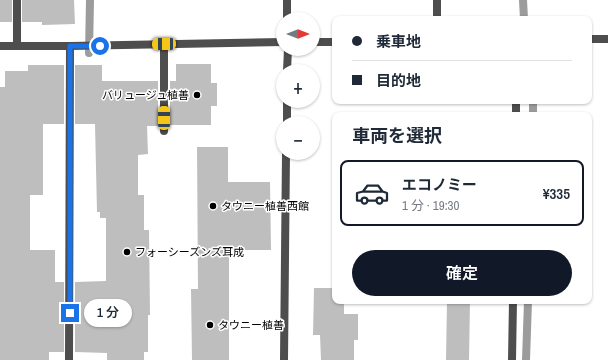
<!DOCTYPE html>
<html lang="ja">
<meta charset="utf-8">
<style>
body{margin:0;font-family:"Archivo Narrow","Noto Sans JP",sans-serif;background:#f2f2f3;color:#1f2937;height:100vh;display:flex;flex-direction:column;font-size:15px;white-space:nowrap}
*{box-sizing:border-box;margin:0}
p{font-size:13px;color:#747a83}
.icon{flex:none;width:22px;height:22px;fill:none;stroke:currentColor;stroke-width:2;stroke-linecap:round;stroke-linejoin:round}
.map{position:relative;flex:1;overflow:hidden}
.drawer{position:absolute;left:332px;top:112px;width:260px;height:192px;display:flex;flex-direction:column;background:#fff;border-radius:8px;box-shadow:0 1px 3px #0004}
.drawer>*{flex:none}
.guide{position:absolute;left:332px;top:16px;width:260px;height:88px;border-radius:8px;box-shadow:0 1px 3px #0004;display:grid;align-content:center;height:88px;padding:0 20px;background:#fff}
.needle{width:26px;rotate:90deg}
.buttons{position:absolute;left:276px;top:12px;display:grid;gap:8px}
.buttons a{display:grid;place-items:center;width:44px;height:44px;border-radius:50%;background:#fff;box-shadow:0 1px 3px #0004;font-size:20px}
.end{position:absolute;width:18px;height:18px;margin:-9px;border:5px solid #1a73e8;background:#fff;box-shadow:0 0 0 2px #fff}
.from{border-radius:50%}
.bubble{position:absolute;height:28px;border-radius:14px;background:#fff;box-shadow:0 1px 3px #0004;font-size:13px;font-weight:600;line-height:28px;text-align:center}
.car{position:absolute;width:12px;height:24px;margin:-12px -6px;border-radius:5px;box-shadow:0 0 3px 1px #0007;background:linear-gradient(#f5c518 24%,#345 0 40%,#f5c518 0 76%,#345 0 86%,#f5c518 0)}
.guide b{display:flex;align-items:center;gap:14px;height:38px;font-size:15px}
.guide b+b{border-top:1px solid #e0e1e3}
.guide i{width:10px;height:10px;background:#1f2937}
ul{padding:0;list-style:none}
li{display:flex;align-items:center;gap:12px;height:66px;margin:0 8px 6px;padding:0 12px;border:2px solid #e0e1e3;border-radius:8px}
li div{flex:1}
li b{display:block;font-size:15px}
li em{font-style:normal;font-weight:600}
li.active{border-color:#111827}
li>.icon{width:36px;height:36px;stroke-width:1.5}
h2{padding:0 20px;font-size:18px;line-height:48px}
.cta{display:flex;gap:8px;margin-top:auto;padding:8px 20px}
.cta a{flex:1;height:46px;border-radius:24px;background:#111827;color:#fff;font-size:16px;font-weight:600;line-height:46px;text-align:center}
.map>svg:first-child{display:block}
.lines{fill:none;stroke-linecap:round;stroke-linejoin:round}
.stream{stroke:#9c9c9c;stroke-width:8}
.building{fill:#bebebe}
.lane{stroke:#4e4e4e;stroke-width:8}
.street{stroke:#4e4e4e;stroke-width:8}
.route{stroke:#1a73e8;stroke-width:5}
.poi-dot{fill:#000;stroke:#fff;stroke-width:1.5}
.labels{text-anchor:middle;dominant-baseline:central;stroke-width:3;stroke-linejoin:round;paint-order:stroke}
.poi-label{font-size:11px;fill:#000;stroke:#fff;text-anchor:start}
</style>
<div class="map">
<svg width="608" height="360" viewBox="0 0 608 360">
<rect width="100%" height="100%" fill="#fff"/>
<g class="lines">
<g class="stream">
<polyline points="523,0 524,19"/>
<polyline points="89,53 90,0"/>
<polyline points="533,115 533,101"/>
<polyline points="526,360 528,301"/>
</g>
</g>
<g class="building">
<rect x="0" y="0" width="12" height="22"/>
<polygon points="22,0 74,0 75,24 42,25 42,22 22,22"/>
<polygon points="176,64 211,64 211,83 217,83 217,106 211,106 211,125 170,125 170,81 176,81"/>
<polygon points="28,65 64,65 64,124 43,124 43,195 30,195 30,250 55,250 55,282 64,282 64,352 49,352 49,360 0,360 0,87 5,87 5,71 28,71"/>
<polygon points="75,65 102,65 102,81 158,81 158,126 147,126 148,154 138,155 138,195 144,195 144,230 149,230 150,315 148,315 148,352 144,352 144,360 107,360 107,353 75,352 75,282 106,281 106,218 100,218 100,212 97,212 95,124 75,124"/>
<polygon points="197,147 228,147 228,182 270,182 271,250 229,250 229,360 192,360 191,289 198,289"/>
<polygon points="314,288 335,288 335,301 344,301 344,314 358,314 358,340 354,340 354,360 321,360 320,335 313,335"/>
<polygon points="447,301 470,301 469,360 446,360"/>
</g>
<g class="lines">
<g class="lane">
<polyline points="164,44 164,131"/>
<polyline points="17,46 17,0"/>
</g>
<g class="street">
<polyline points="287,0 287,19"/>
<polyline points="437,0 437,19"/>
<polyline points="589,39 608,39"/>
<polyline points="313,42 335,42"/>
<polyline points="0,46 70,46 283,42"/>
<polyline points="287,71 288,49"/>
<polyline points="516,115 516,101"/>
<polyline points="287,123 287,101"/>
<polyline points="69,360 70,46"/>
<polyline points="284,360 286,153"/>
<polyline points="512,360 513,301"/>
</g>
</g>
<g class="lines">
<polyline class="route" points="70,313 70,46 100,46"/>
</g>
<g class="poi-dot">
<circle cx="197" cy="95" r="4"/>
<circle cx="213" cy="206" r="4"/>
<circle cx="127" cy="252" r="4"/>
<circle cx="210" cy="325" r="4"/>
</g>
<g class="labels">
<g class="poi-label">
<text x="189" y="95" text-anchor="end">バリュージュ植善</text>
<text x="221" y="206">タウニー植善西館</text>
<text x="135" y="252">フォーシーズンズ耳成</text>
<text x="218" y="325">タウニー植善</text>
</g>
</g>
</svg>
<div class="buttons">
<a><svg class="needle" viewBox="-14 -14 28 28"><path d="M0-13l5 13h-10z" fill="#e53935"/><path d="M0 13l5-13h-10z" fill="#747a83"/></svg></a>
<a>+</a>
<a>−</a>
</div>
<i class="end from" style="left:100px;top:46px"></i>
<i class="end" style="left:70px;top:313px"></i>
<div class="bubble" style="left:84px;top:299px;width:48px">1 分</div>
<i class="car" style="left:164px;top:44px;rotate:269deg"></i>
<i class="car" style="left:164px;top:118px;rotate:0deg"></i>
<div class="guide">
<b><i class="from"></i>乗車地</b>
<b><i></i>目的地</b>
</div>
<section class="drawer">
<h2>車両を選択</h2>
<ul>
<li class="active"><svg class="icon" aria-label="car" viewBox="0 0 24 24"><path d="M5 17H2v-5l4-1 3-4h7l3 4 3 1v5h-3M9 17h6M6 11h13"/><circle cx="7" cy="17" r="2"/><circle cx="17" cy="17" r="2"/></svg><div><b>エコノミー</b><p>1 分 · 19:30</p></div><em>¥335</em></li>
</ul>
<div class="cta"><a>確定</a></div>
</section>
</div>
